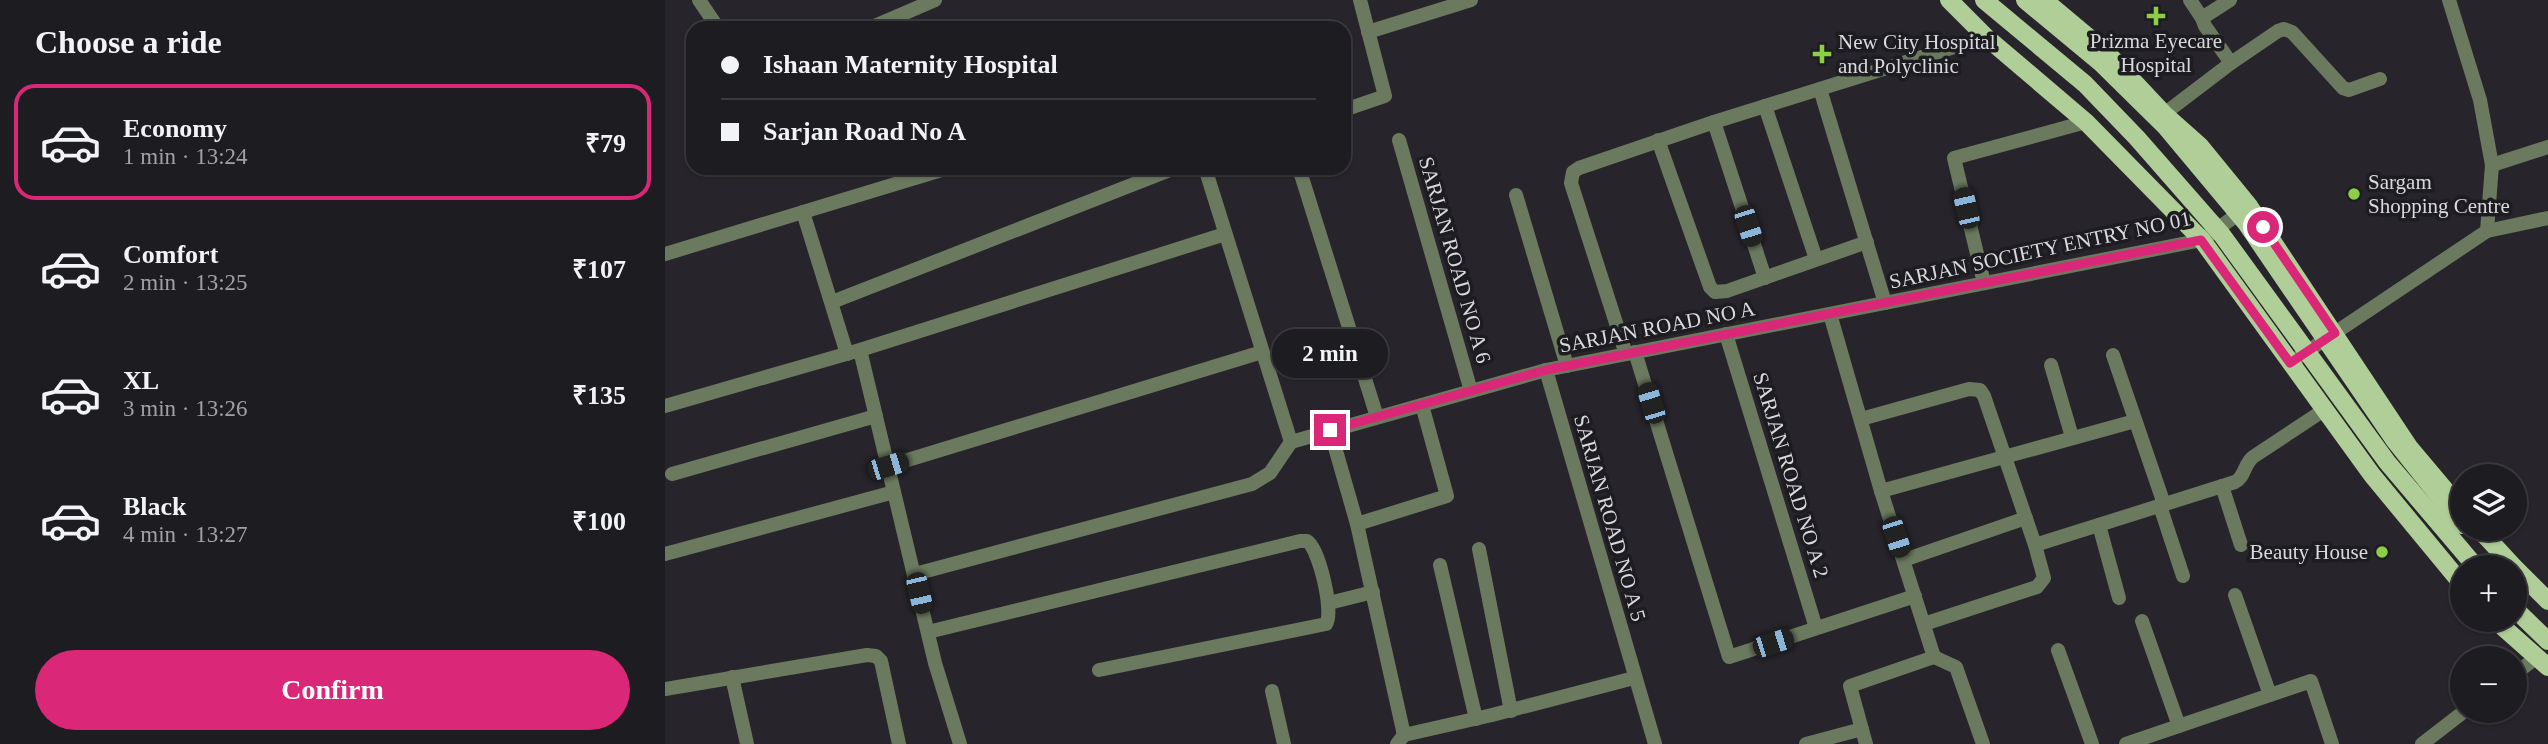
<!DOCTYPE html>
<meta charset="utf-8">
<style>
body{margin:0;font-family:Georgia,serif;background:#2a292d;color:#f1f3f6;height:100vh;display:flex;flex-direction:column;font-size:26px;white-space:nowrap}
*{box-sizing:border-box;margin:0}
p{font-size:23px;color:#a0a1a5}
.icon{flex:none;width:38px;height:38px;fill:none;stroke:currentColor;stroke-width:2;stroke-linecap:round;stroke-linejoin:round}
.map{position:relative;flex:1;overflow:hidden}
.sheet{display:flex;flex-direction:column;background:#1d1c20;width:665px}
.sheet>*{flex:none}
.top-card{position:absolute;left:21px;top:21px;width:665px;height:154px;border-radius:21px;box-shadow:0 2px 5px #0004,0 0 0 2px #3b3a3e;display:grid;align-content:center;height:154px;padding:0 35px;background:#1d1c20}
.buttons{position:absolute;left:1785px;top:464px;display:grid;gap:14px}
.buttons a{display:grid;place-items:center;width:77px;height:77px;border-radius:50%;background:#1d1c20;box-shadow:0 2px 5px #0004,0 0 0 2px #3b3a3e;font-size:35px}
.end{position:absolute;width:32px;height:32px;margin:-16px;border:9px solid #db2777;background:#fff;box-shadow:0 0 0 4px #fff}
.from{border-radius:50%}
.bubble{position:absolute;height:49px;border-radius:24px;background:#1d1c20;box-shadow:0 2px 5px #0004,0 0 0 2px #3b3a3e;font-size:23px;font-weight:700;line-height:49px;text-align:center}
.car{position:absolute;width:21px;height:42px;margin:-21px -10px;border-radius:9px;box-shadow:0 0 5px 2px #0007;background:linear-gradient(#222 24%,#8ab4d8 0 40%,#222 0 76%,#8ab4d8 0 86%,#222 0)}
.top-card b{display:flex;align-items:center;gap:24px;height:66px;font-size:26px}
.top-card b+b{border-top:2px solid #3b3a3e}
.top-card i{width:18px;height:18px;background:#f1f3f6}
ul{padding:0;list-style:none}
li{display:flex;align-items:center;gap:21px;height:116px;margin:0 14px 10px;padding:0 21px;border:4px solid transparent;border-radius:21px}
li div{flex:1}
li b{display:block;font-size:26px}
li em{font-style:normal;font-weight:700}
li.current{border-color:#db2777}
li>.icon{width:63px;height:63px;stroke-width:1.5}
h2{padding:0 35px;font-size:32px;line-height:84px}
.action{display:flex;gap:14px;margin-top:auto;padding:14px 35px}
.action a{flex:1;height:80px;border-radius:42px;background:#db2777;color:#fff;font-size:28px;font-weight:700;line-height:80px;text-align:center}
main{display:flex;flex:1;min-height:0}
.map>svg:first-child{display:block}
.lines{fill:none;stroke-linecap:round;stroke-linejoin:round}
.minor{stroke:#6b7a5f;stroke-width:14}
.major{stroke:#b0ce97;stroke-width:18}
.major-bridge{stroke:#b0ce97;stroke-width:18}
.route{stroke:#db2777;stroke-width:9}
.poi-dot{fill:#8cce45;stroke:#1d1c21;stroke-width:2.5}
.labels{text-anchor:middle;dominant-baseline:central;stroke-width:7;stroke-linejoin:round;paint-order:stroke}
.poi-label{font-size:21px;fill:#dad9dd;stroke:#1d1c21;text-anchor:start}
.street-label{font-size:21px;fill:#dad9dd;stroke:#1d1c21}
</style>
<main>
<section class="sheet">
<h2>Choose a ride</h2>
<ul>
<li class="current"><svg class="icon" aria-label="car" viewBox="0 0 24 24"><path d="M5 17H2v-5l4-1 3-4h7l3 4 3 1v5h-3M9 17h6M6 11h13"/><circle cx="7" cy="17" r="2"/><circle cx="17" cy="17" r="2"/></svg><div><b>Economy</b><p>1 min · 13:24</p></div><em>₹79</em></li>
<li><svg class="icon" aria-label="car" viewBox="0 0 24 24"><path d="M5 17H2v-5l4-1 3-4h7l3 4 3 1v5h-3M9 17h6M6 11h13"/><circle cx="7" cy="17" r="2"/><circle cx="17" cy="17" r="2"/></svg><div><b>Comfort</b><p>2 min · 13:25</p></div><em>₹107</em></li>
<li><svg class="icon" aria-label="car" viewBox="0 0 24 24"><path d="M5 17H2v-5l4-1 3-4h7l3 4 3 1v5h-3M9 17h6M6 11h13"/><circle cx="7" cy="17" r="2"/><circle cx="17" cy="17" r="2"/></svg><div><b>XL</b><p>3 min · 13:26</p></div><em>₹135</em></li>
<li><svg class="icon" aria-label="car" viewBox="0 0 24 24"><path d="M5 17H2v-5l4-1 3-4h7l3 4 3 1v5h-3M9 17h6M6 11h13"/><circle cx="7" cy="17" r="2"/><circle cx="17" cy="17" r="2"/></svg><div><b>Black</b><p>4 min · 13:27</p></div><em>₹100</em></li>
</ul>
<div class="action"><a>Confirm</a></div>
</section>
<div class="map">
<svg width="1883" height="744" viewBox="0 0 1883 744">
<rect width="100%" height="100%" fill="#27252b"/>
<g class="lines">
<g class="minor">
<polyline points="34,0 53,28"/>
<polyline points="1525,0 1537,18"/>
<polyline points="205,28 270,0"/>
<polyline points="703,32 806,0"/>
<polyline points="1566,63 1613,31 1619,29 1627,32 1678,88 1684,90 1715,79"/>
<polyline points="1155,89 1220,303"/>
<polyline points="1100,106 1151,259"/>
<polyline points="679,110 720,96 695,0"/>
<polyline points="1499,114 1566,63 1540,26 1537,18 1565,0"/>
<polyline points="1049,122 1100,278"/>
<polyline points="734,140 806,391"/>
<polyline points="993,140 1045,287 1050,292 1062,291 1202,242"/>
<polyline points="1827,165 1883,147"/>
<polyline points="540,168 626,442"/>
<polyline points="634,168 712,417"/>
<polyline points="851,195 902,366"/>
<polyline points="138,212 182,354"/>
<polyline points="1822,231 1883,218"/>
<polyline points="0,254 283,168"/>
<polyline points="1319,283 1289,158 1421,122"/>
<polyline points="167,302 510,168"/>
<polyline points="1165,314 1216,491 1269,657 1185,686 1201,744"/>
<polyline points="1061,334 1151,628"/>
<polyline points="195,350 270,663 295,744"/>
<polyline points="970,352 1064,657 1250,596"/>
<polyline points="961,354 906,183 908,172 914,168 1049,122 1321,37"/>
<polyline points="1448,355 1499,504"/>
<polyline points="1625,363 1822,231 1827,165 1815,100 1784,0"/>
<polyline points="1386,365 1407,437"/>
<polyline points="881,370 990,744"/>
<polyline points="0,406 195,350 560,234"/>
<polyline points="1196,419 1304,389 1315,390 1319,396 1370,545 1379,578 1372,587 1259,624"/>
<polyline points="665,430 692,524 739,735"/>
<polyline points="626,442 881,370 1537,240 1580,209"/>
<polyline points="223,466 597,352"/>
<polyline points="7,474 211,416"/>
<polyline points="1557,486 1576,545"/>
<polyline points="1216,491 1470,421"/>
<polyline points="1495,506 1518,576"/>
<polyline points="692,524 782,496 757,405"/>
<polyline points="1434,525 1454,598"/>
<path d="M1370 545 1570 482C1580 477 1579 464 1588 457L1659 410"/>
<polyline points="814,549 846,711"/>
<polyline points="0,554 229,492"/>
<polyline points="1239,560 1361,518"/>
<polyline points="775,565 811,719"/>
<polyline points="250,574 587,484 605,473 626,442"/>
<polyline points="1570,595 1605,695"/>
<polyline points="664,603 708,592"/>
<polyline points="1477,621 1514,726"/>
<path d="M263 632 635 541H642C654 548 669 612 661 624L434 670"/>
<polyline points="1393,650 1427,744"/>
<polyline points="1269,657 1291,667 1318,744"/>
<polyline points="1850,674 1872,657"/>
<polyline points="67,677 82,744"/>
<polyline points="0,689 202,655 211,656 216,661 234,744"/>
<polyline points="607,691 619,744"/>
<polyline points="732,744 739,735 827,715 969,678"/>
<polyline points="1141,744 1197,729"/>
<polyline points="1461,744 1646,681 1667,744"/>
<polyline points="1757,744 1801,710"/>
</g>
<g class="major">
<polyline points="1284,0 1321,37 1421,122 1537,240 1707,475 1797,584"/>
<polyline points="1379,0 1441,52 1499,114 1535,146 1584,206 1744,447 1797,510"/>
<polyline points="1813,528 1849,567"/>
<polyline points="1850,568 1883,601"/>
<polyline points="1850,609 1883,641"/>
<polyline points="1830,620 1883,667"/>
</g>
<g class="major-bridge">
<polyline points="1319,0 1420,84 1472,138 1557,235 1722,462 1811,567"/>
<polyline points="1360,0 1436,63 1500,126 1581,223 1730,441 1797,525"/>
</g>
</g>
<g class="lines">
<polyline class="route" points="665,430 881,370 1536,240 1625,363 1670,333 1598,227"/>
</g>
<g class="poi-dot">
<path d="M1487.5 5.5h7v7h7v7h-7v7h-7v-7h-7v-7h7z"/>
<path d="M1153.5 43.5h7v7h7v7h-7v7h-7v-7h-7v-7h7z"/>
<circle cx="1689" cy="194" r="7"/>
<circle cx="1717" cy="552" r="7"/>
</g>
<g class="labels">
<g class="poi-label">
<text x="1491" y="41" text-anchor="middle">Prizma Eyecare<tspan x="1491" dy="24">Hospital</tspan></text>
<text x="1173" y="42">New City Hospital<tspan x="1173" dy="24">and Polyclinic</tspan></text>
<text x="1703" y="182">Sargam<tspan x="1703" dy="24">Shopping Centre</tspan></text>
<text x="1703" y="552" text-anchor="end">Beauty House</text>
</g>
<g class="street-label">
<text transform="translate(1375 250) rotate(-12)">SARJAN SOCIETY ENTRY NO 01</text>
<text transform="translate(790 260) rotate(74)">SARJAN ROAD NO A 6</text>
<text transform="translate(992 327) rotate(-11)">SARJAN ROAD NO A</text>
<text transform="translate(1126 475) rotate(73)">SARJAN ROAD NO A 2</text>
<text transform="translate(945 518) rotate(74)">SARJAN ROAD NO A 5</text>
</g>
</g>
</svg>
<div class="buttons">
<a><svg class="icon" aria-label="layers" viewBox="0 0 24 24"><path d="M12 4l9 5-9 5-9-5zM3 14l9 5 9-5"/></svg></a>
<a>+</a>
<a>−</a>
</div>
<i class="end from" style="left:1598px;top:227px"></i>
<i class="end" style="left:665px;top:430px"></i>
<div class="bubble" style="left:607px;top:329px;width:116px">2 min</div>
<i class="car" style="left:1301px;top:208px;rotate:347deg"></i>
<i class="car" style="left:1083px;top:226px;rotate:162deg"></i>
<i class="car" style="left:986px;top:403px;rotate:343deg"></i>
<i class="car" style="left:223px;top:466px;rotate:73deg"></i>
<i class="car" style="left:1231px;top:537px;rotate:162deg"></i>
<i class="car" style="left:254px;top:593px;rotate:167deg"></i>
<i class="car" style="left:1108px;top:643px;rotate:72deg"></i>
<div class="top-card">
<b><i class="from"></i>Ishaan Maternity Hospital</b>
<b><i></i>Sarjan Road No A</b>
</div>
</div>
</main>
